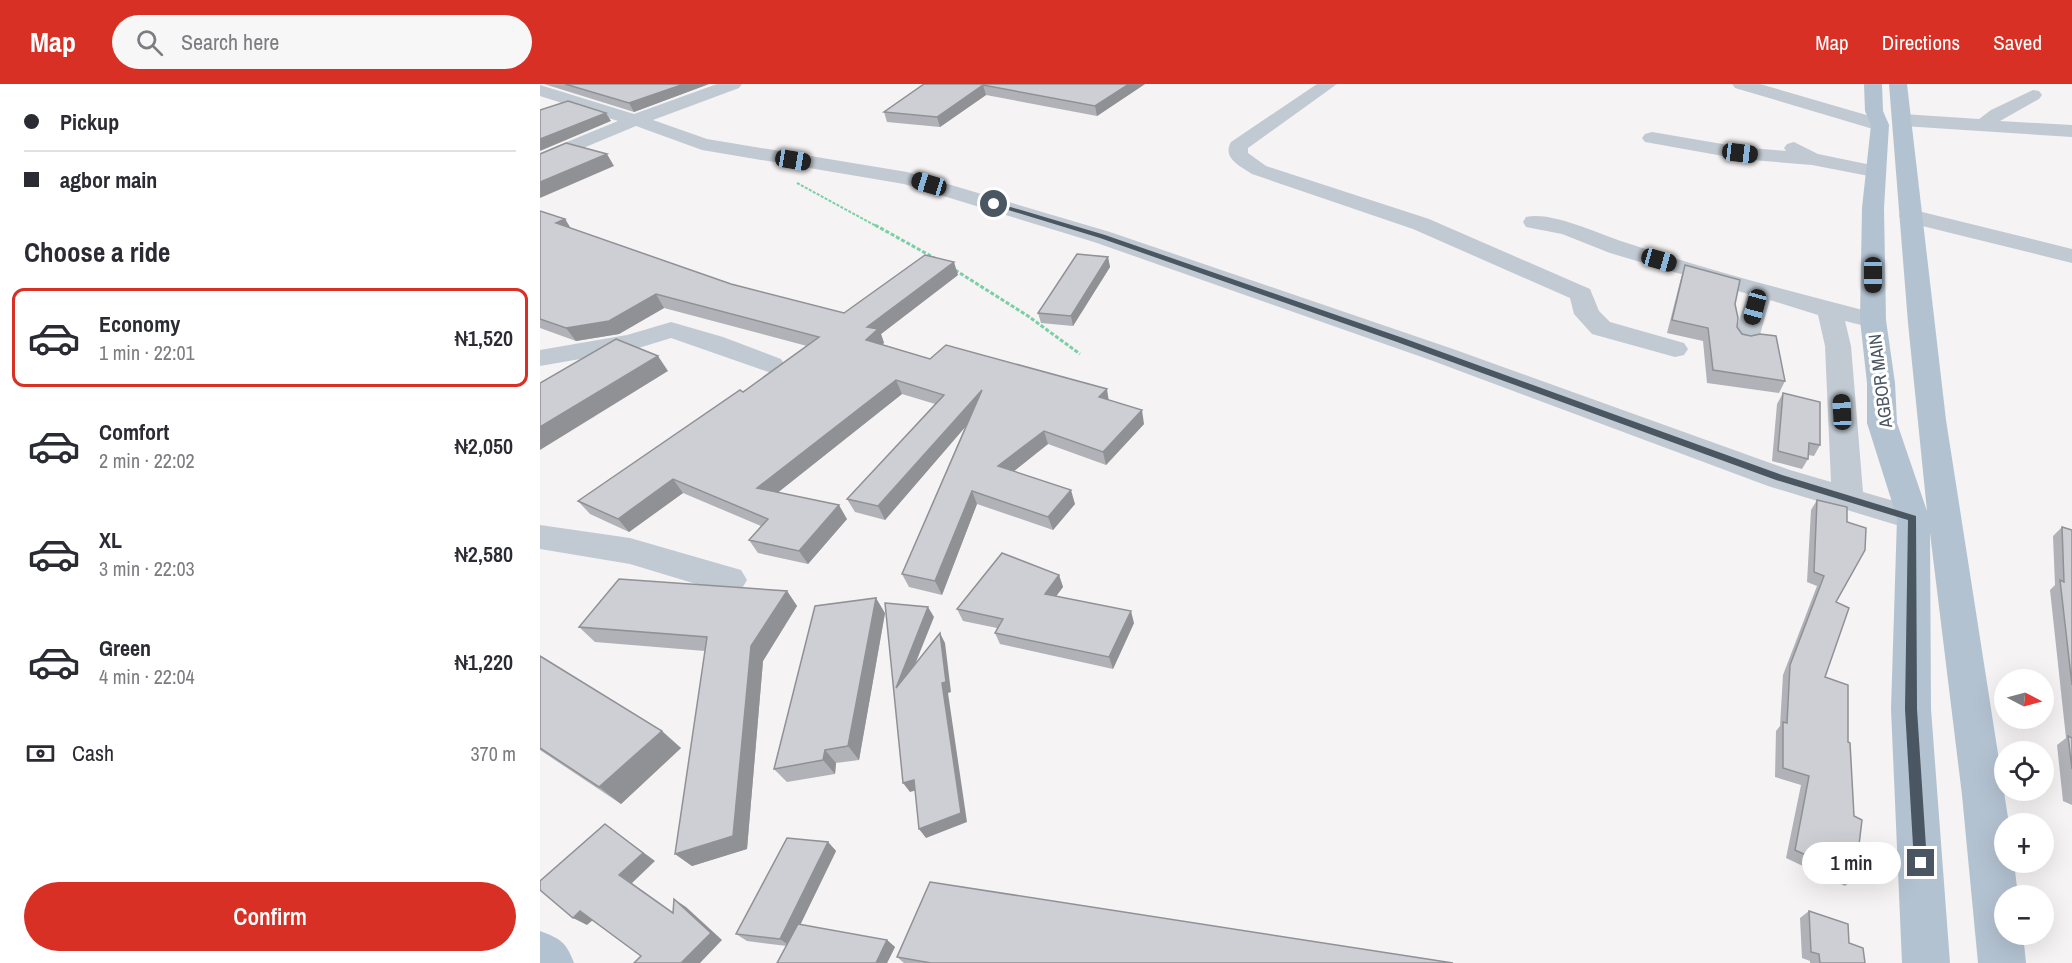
<!DOCTYPE html>
<meta charset="utf-8">
<style>
body{margin:0;font-family:"Archivo Narrow",sans-serif;background:#f7f7f7;color:#2b2b33;height:100vh;display:flex;flex-direction:column;font-size:22px;white-space:nowrap}
*{box-sizing:border-box;margin:0}
p{font-size:20px;color:#7c7c81}
.icon{flex:none;width:33px;height:33px;fill:none;stroke:currentColor;stroke-width:2;stroke-linecap:round;stroke-linejoin:round}
.map{position:relative;flex:1;overflow:hidden}
.details{display:flex;flex-direction:column;background:#fff;width:540px}
.details>*{flex:none}
.hud{display:grid;align-content:center;height:132px;padding:0 24px;background:#fff}
.needle{width:39px;rotate:96deg}
.tools{position:absolute;left:1454px;top:585px;display:grid;gap:12px}
.tools a{display:grid;place-items:center;width:60px;height:60px;border-radius:50%;background:#fff;box-shadow:0 6px 24px #0002;font-size:30px}
.end{position:absolute;width:27px;height:27px;margin:-14px;border:8px solid #4a5661;background:#fff;box-shadow:0 0 0 3px #fff}
.from{border-radius:50%}
.bubble{position:absolute;height:42px;border-radius:21px;background:#fff;box-shadow:0 6px 24px #0002;font-size:20px;font-weight:600;line-height:42px;text-align:center}
.car{position:absolute;width:18px;height:36px;margin:-18px -9px;border-radius:8px;box-shadow:0 0 4px 2px #0007;background:linear-gradient(#222 24%,#8ab4d8 0 40%,#222 0 76%,#8ab4d8 0 86%,#222 0)}
.hud b{display:flex;align-items:center;gap:21px;height:57px;font-size:22px}
.hud b+b{border-top:2px solid #e1e1e2}
.hud i{width:15px;height:15px;background:#2b2b33}
ul{padding:0;list-style:none}
li{display:flex;align-items:center;gap:18px;height:99px;margin:0 12px 9px;padding:0 12px;border:3px solid transparent;border-radius:12px}
li div{flex:1}
li b{display:block;font-size:22px}
li em{font-style:normal;font-weight:600}
li.active{border-color:#d93025}
li>.icon{width:54px;height:54px;stroke-width:1.5}
h2{padding:0 24px;font-size:27px;line-height:72px}
.pay{display:flex;align-items:center;gap:15px;height:66px;padding:0 24px;font-size:22px}
.pay p{margin-inline-start:auto}
.cta{display:flex;gap:12px;margin-top:auto;padding:12px 24px}
.cta a{flex:1;height:69px;border-radius:36px;background:#d93025;color:#fff;font-size:24px;font-weight:600;line-height:69px;text-align:center}
header{display:flex;align-items:center;gap:36px;box-sizing:border-box;height:84px;padding:0 30px;background:#d93025;color:#fff}
header strong{font-size:28px}
nav{display:flex;gap:33px;margin-inline-start:auto;font-size:21px}
.search{width:420px;height:54px;background:#f7f7f7;display:flex;align-items:center;gap:15px;box-sizing:border-box;padding:0 21px;border-radius:33px;color:#7c7c81;font-size:22px}
main{display:flex;flex:1;min-height:0}
.map>svg:first-child{display:block}
.lines{fill:none;stroke-linecap:round;stroke-linejoin:round}
.path-far1{stroke:#7ad0a6;stroke-width:2;stroke-dasharray:3 1.5;stroke-linecap:butt}
.path{stroke:#7ad0a6;stroke-width:3;stroke-dasharray:4 2;stroke-linecap:butt}
.minor{fill:#c1cad2;fill-rule:evenodd}
.major{fill:#b3c2d1;fill-rule:evenodd}
.wall{fill:#b0b2b7}
.shaded-wall{fill:#909195}
.building{fill:#cdcfd5;stroke:#909195;stroke-width:1.5}
.route{fill:#4a5661}
.labels{text-anchor:middle;dominant-baseline:central;stroke-width:6;stroke-linejoin:round;paint-order:stroke}
.street-label{font-size:18px;fill:#4a5661;stroke:#fff}
</style>
<header>
<strong>Map</strong>
<div class="search"><svg class="icon" aria-label="search" viewBox="0 0 24 24"><circle cx="10" cy="10" r="6"/><path d="M15 15l6 6"/></svg>Search here</div>
<nav><a>Map</a><a>Directions</a><a>Saved</a></nav>
</header>
<main>
<section class="details">
<div class="hud">
<b><i class="from"></i>Pickup</b>
<b><i></i>agbor main</b>
</div>
<h2>Choose a ride</h2>
<ul>
<li class="active"><svg class="icon" aria-label="car" viewBox="0 0 24 24"><path d="M5 17H2v-5l4-1 3-4h7l3 4 3 1v5h-3M9 17h6M6 11h13"/><circle cx="7" cy="17" r="2"/><circle cx="17" cy="17" r="2"/></svg><div><b>Economy</b><p>1 min · 22:01</p></div><em>₦1,520</em></li>
<li><svg class="icon" aria-label="car" viewBox="0 0 24 24"><path d="M5 17H2v-5l4-1 3-4h7l3 4 3 1v5h-3M9 17h6M6 11h13"/><circle cx="7" cy="17" r="2"/><circle cx="17" cy="17" r="2"/></svg><div><b>Comfort</b><p>2 min · 22:02</p></div><em>₦2,050</em></li>
<li><svg class="icon" aria-label="car" viewBox="0 0 24 24"><path d="M5 17H2v-5l4-1 3-4h7l3 4 3 1v5h-3M9 17h6M6 11h13"/><circle cx="7" cy="17" r="2"/><circle cx="17" cy="17" r="2"/></svg><div><b>XL</b><p>3 min · 22:03</p></div><em>₦2,580</em></li>
<li><svg class="icon" aria-label="car" viewBox="0 0 24 24"><path d="M5 17H2v-5l4-1 3-4h7l3 4 3 1v5h-3M9 17h6M6 11h13"/><circle cx="7" cy="17" r="2"/><circle cx="17" cy="17" r="2"/></svg><div><b>Green</b><p>4 min · 22:04</p></div><em>₦1,220</em></li>
</ul>
<div class="pay"><svg class="icon" aria-label="cash" viewBox="0 0 24 24"><path d="M3 7h18v10H3z"/><circle cx="12" cy="12" r="2"/></svg>Cash<p>370 m</p></div>
<div class="cta"><a>Confirm</a></div>
</section>
<div class="map">
<svg width="1532" height="879" viewBox="0 0 1532 879">
<rect width="100%" height="100%" fill="#f5f3f3"/>
<g class="lines">
<polyline class="path-far1" points="257,99 338,143"/>
<g class="path">
<polyline points="335,141 398,176"/>
<polyline points="415,186 488,232 540,270"/>
</g>
<g class="minor">
<path d="M177 0H202L199 4 113 36 167 55 367 88 570 148 913 265 1250 386 1291 398 1285 262 1278 231 1230 216 1219 254 1215 260 1206 262 1197 260 1193 254 1208 210 1070 169 1022 150 986 143 983 138 986 133C1013 127 1060 151 1087 159 1170 187 1257 209 1342 231L1346 236 1342 241 1333 244 1305 237 1311 262 1323 408 1385 426 1389 434 1385 442 1373 446 1228 402 893 277 554 158 364 100 162 66 96 42 0 82V69L78 37 0 12V1L94 30Z"/>
<path d="M777 0H797L708 64V69L726 82 889 135 1050 205 1059 227 1070 238 1144 259 1148 265 1144 271 1135 273 1052 250 1034 230 1030 214 873 145 712 90C700 82 682 74 691 58Z"/>
<polygon points="1192,0 1220,0 1347,37 1349,41 1347,45 1333,45 1195,4"/>
<polygon points="1493,6 1499,7 1502,11 1499,15 1460,37 1532,41 1532,53 1363,42 1356,40 1354,36 1356,32 1363,30 1439,35 1451,26"/>
<polygon points="1112,48 1200,63 1246,67 1244,64 1247,60 1254,58 1278,70 1341,83 1344,87 1341,91 1334,93 1272,81 1200,75 1105,58 1102,54 1105,50"/>
<polygon points="1370,125 1532,165 1532,179 1362,137 1359,132 1362,127"/>
<polygon points="131,238 183,253 241,275 245,281 241,287 231,289 131,254 92,266 0,282 0,266 87,251"/>
<polygon points="0,441 90,454 201,486 207,496 201,506 189,510 90,480 0,465"/>
</g>
<g class="major">
<polygon points="1324,0 1342,0 1343,27 1349,41 1344,124 1346,236 1355,299 1357,339 1387,427 1368,239 1349,0 1367,0 1406,336 1469,740 1464,740 1464,778 1474,778 1478,812 1464,812 1464,850 1483,850 1486,879 1438,879 1422,711 1390,449 1391,625 1410,879 1362,879 1351,625 1357,434 1327,339 1327,299 1320,236 1322,124 1331,41 1325,27"/>
<path d="M0 847C21 855 26 858 34 879H0Z"/>
</g>
</g>
<g class="wall">
<polygon points="4,0 169,0 94,28"/>
<polygon points="384,0 605,0 557,32 446,11 400,43 347,38 344,28"/>
<polygon points="0,127 25,135 31,145 191,200 304,229 418,191 341,250 344,259 342,260 390,275 569,316 604,340 566,381 508,360 474,387 535,420 513,446 437,420 402,511 369,503 362,490 425,343 345,436 315,428 307,415 395,320 362,310 238,408 307,435 268,480 218,469 209,456 221,442 143,409 89,448 50,430 38,417 203,308 267,262 124,224 79,250 36,257 0,244"/>
<polygon points="568,173 570,183 533,242 501,239 498,229"/>
<polygon points="1145,181 1195,220 1197,243 1245,297 1239,309 1167,299 1163,257 1127,249 1141,194"/>
<polygon points="1243,309 1280,361 1274,372 1268,371 1268,375 1262,385 1232,377 1237,320"/>
<polygon points="1277,416 1296,518 1285,593 1308,658 1315,794 1305,802 1246,774 1261,701 1235,693 1236,647 1240,642 1243,591 1277,502 1267,498 1271,426"/>
<polygon points="1522,443 1532,446 1532,721 1523,717 1517,661 1526,654 1510,506 1515,501 1513,452"/>
<polygon points="519,491 523,503 516,512 594,539 573,585 460,560 455,549 457,544 423,537 417,525"/>
<polygon points="247,507 257,522 223,577 207,765 152,782 135,770 165,567 55,558 39,543"/>
<polygon points="345,529 319,676 296,679 295,690 247,698 234,685"/>
<polygon points="0,572 141,664 81,720 0,666"/>
<polygon points="288,758 296,767 260,841 347,856 355,863 347,879 237,879 247,862 207,857 196,850"/>
<polygon points="1269,827 1309,859 1325,879 1270,879 1270,877 1262,874 1260,834"/>
<polygon points="357,873 913,879 364,879"/>
</g>
<g class="shaded-wall">
<polygon points="144,0 169,0 94,28 89,19"/>
<polygon points="589,0 605,0 557,32 555,22"/>
<polygon points="443,1 446,11 400,43 397,33"/>
<polygon points="66,29 71,37 0,67 0,55"/>
<polygon points="67,70 74,82 0,114 0,98"/>
<polygon points="25,135 33,148 16,139"/>
<polygon points="568,173 570,183 533,242 531,232"/>
<polygon points="414,178 418,191 341,250 344,259 332,269 326,256 327,243"/>
<polygon points="116,210 124,224 79,250 36,257 26,244"/>
<polygon points="118,272 128,287 0,366 0,343"/>
<polygon points="356,296 362,310 226,418 217,404"/>
<polygon points="567,305 569,318 559,313"/>
<polygon points="442,306 446,319 345,436 338,422"/>
<polygon points="602,326 604,340 566,381 563,368"/>
<polygon points="504,347 508,360 463,396 458,382"/>
<polygon points="133,395 143,409 89,448 78,435"/>
<polygon points="531,406 535,420 513,446 508,433"/>
<polygon points="432,407 437,420 402,511 395,497"/>
<polygon points="299,421 307,435 268,480 259,467"/>
<polygon points="519,491 523,503 509,522 505,510"/>
<polygon points="247,507 257,522 223,577 207,765 152,782 135,770 211,562"/>
<polygon points="336,514 345,529 319,676 308,662"/>
<polygon points="388,523 394,533 362,613 356,604"/>
<polygon points="591,527 594,539 573,585 569,573"/>
<polygon points="400,549 405,559 411,608 408,609 427,738 386,754 379,745 402,599"/>
<polygon points="122,647 141,664 81,720 59,703"/>
<polygon points="285,666 296,679 295,690 283,676"/>
<polygon points="374,696 380,705 370,708 363,699"/>
<polygon points="65,740 115,777 92,799 144,836 79,791"/>
<polygon points="288,758 296,767 250,862 240,855"/>
<polygon points="134,815 146,823 182,856 160,879 141,879"/>
<polygon points="40,827 54,835 47,841 33,834"/>
<polygon points="347,856 355,863 347,879 336,879"/>
</g>
<g class="building">
<polygon points="25,0 144,0 89,19"/>
<polygon points="384,0 589,0 555,22 443,1 397,33 344,28"/>
<polygon points="28,17 66,29 0,55 0,26"/>
<polygon points="26,59 67,70 0,98 0,70"/>
<polygon points="0,127 25,135 16,139 191,200 304,229 385,171 414,178 327,243 338,245 326,256 390,275 406,261 567,305 559,313 602,326 563,368 504,347 458,382 531,406 508,433 432,407 395,497 362,490 442,306 338,422 307,415 404,311 356,296 217,404 299,421 259,467 209,456 228,435 133,395 78,435 38,417 200,306 203,308 279,253 116,210 69,237 26,244 0,235"/>
<polygon points="537,170 568,173 531,232 498,229"/>
<polygon points="1145,181 1200,196 1195,220 1198,234 1197,243 1202,250 1211,252 1220,250 1236,252 1245,297 1173,286 1168,244 1132,236"/>
<polygon points="76,255 118,272 0,343 0,299"/>
<polygon points="1243,309 1280,318 1280,361 1269,359 1268,375 1238,367"/>
<polygon points="1277,416 1307,423 1307,438 1326,444 1325,466 1296,518 1309,524 1285,593 1308,601 1308,658 1310,659 1314,732 1322,736 1315,794 1255,766 1269,692 1243,684 1243,638 1247,639 1250,581 1284,492 1274,488"/>
<polygon points="1522,443 1532,446 1532,601 1520,496 1524,498"/>
<polygon points="462,469 519,491 505,510 591,527 569,573 455,549 463,535 417,525"/>
<polygon points="79,495 247,507 211,562 193,752 135,770 167,553 39,543"/>
<polygon points="336,514 308,662 285,666 283,676 234,685 275,522"/>
<polygon points="345,519 388,523 356,604 400,549 406,598 402,599 421,729 379,745 374,696 363,699"/>
<polygon points="0,572 122,647 59,703 0,664"/>
<polygon points="1528,652 1532,654 1532,685"/>
<polygon points="65,740 103,769 79,791 133,829 134,815 171,849 141,879 94,879 101,872 40,827 33,834 0,806 0,797"/>
<polygon points="247,754 288,758 240,855 196,850"/>
<polygon points="390,798 913,879 391,879 357,873"/>
<polygon points="1269,827 1308,840 1309,859 1323,864 1325,879 1280,879 1279,870 1271,868"/>
<polygon points="258,840 347,856 336,879 237,879"/>
</g>
<polygon class="route" points="454,118 565,151 863,254 1242,391 1376,432 1377,625 1387,779 1385,784 1381,786 1376,784 1374,779 1365,625 1368,436 1236,396 857,258 560,154 452,121"/>
<g class="labels">
<g class="street-label">
<text transform="translate(1340 297) rotate(-97)">AGBOR MAIN</text>
</g>
</g>
</svg>
<div class="tools">
<a><svg class="needle" viewBox="-14 -14 28 28"><path d="M0-13l5 13h-10z" fill="#e53935"/><path d="M0 13l5-13h-10z" fill="#7c7c81"/></svg></a>
<a><svg class="icon" aria-label="locate" viewBox="0 0 24 24"><circle cx="12" cy="12" r="6"/><path d="M12 2v4M12 18v4M2 12h4M18 12h4"/></svg></a>
<a>+</a>
<a>−</a>
</div>
<i class="end from" style="left:454px;top:120px"></i>
<i class="end" style="left:1381px;top:779px"></i>
<div class="bubble" style="left:1262px;top:758px;width:99px">1 min</div>
<i class="car" style="left:1200px;top:69px;rotate:97deg"></i>
<i class="car" style="left:253px;top:76px;rotate:99deg"></i>
<i class="car" style="left:389px;top:100px;rotate:287deg"></i>
<i class="car" style="left:1119px;top:176px;rotate:106deg"></i>
<i class="car" style="left:1333px;top:191px;rotate:180deg"></i>
<i class="car" style="left:1215px;top:223px;rotate:195deg"></i>
<i class="car" style="left:1302px;top:328px;rotate:357deg"></i>
</div>
</main>
